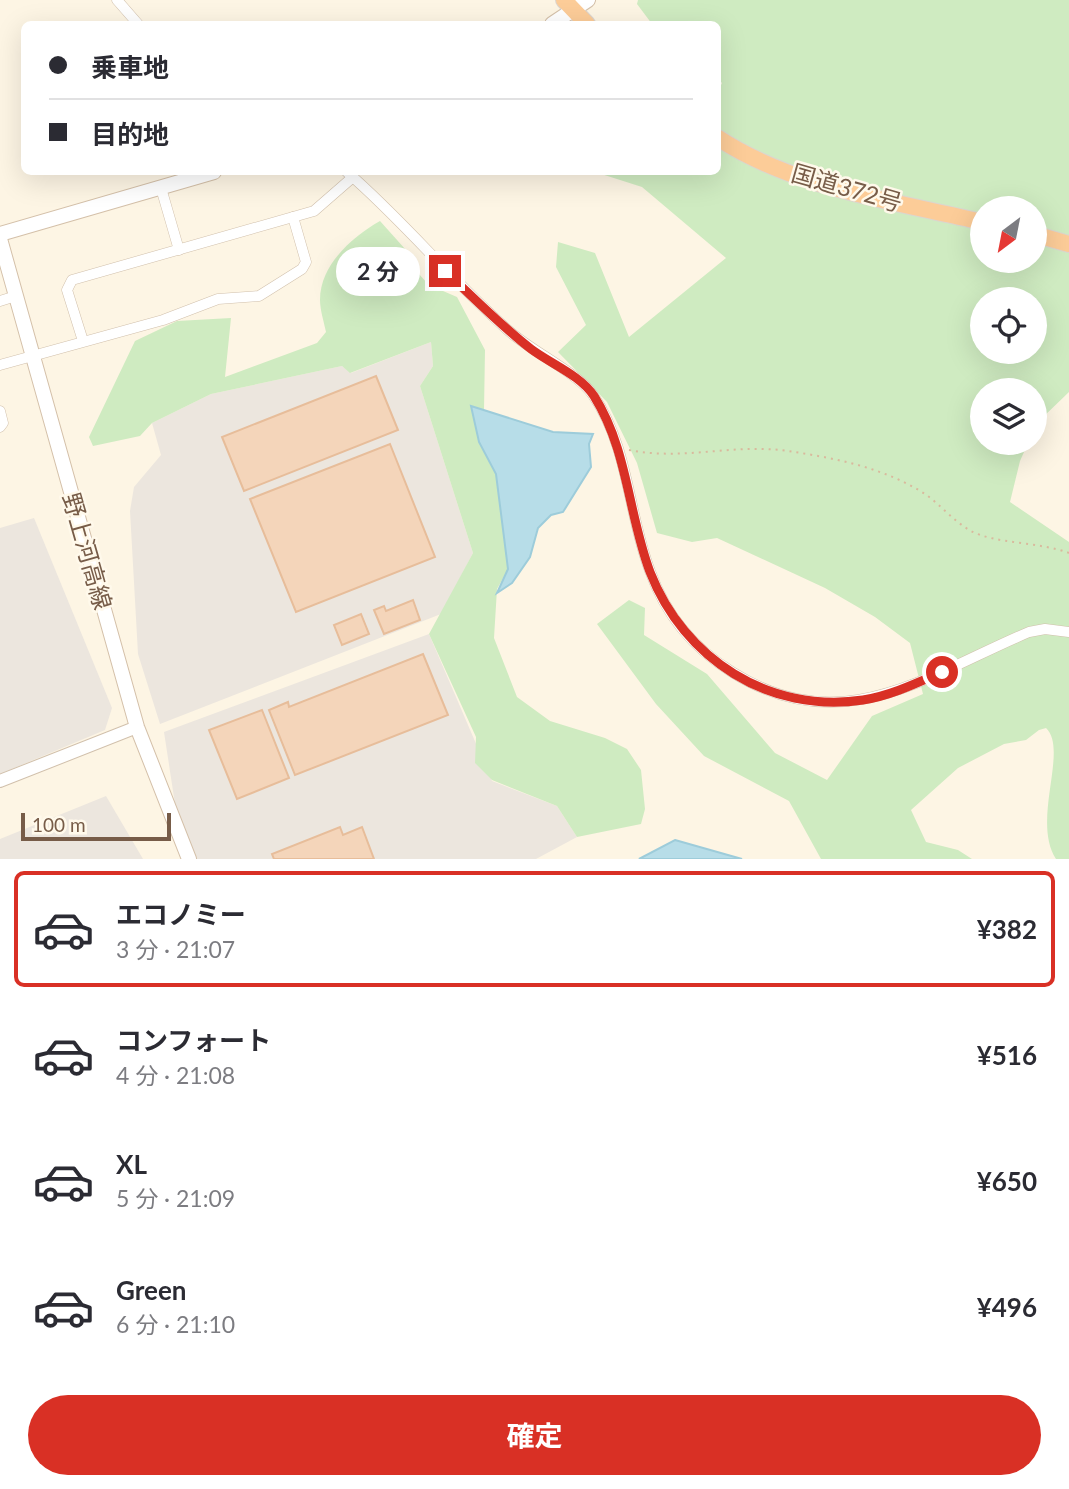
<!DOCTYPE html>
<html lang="ja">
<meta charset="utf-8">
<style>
body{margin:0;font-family:Lato,"Noto Sans JP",sans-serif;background:#f7f7f7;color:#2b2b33;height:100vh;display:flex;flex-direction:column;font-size:26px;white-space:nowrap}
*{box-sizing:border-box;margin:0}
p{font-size:23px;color:#7c7c81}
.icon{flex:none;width:38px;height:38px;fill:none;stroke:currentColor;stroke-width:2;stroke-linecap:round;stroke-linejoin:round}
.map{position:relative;height:859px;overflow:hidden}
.side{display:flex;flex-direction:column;background:#fff;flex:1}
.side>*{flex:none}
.banner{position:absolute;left:21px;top:21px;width:700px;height:154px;border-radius:10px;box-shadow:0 7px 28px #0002;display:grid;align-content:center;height:154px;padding:0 28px;background:#fff}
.needle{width:46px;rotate:212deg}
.buttons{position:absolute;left:970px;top:196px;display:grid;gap:14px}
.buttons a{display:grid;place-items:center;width:77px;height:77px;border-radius:50%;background:#fff;box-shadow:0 7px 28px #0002;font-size:35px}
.scale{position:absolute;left:21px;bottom:18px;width:150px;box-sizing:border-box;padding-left:7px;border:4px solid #775c48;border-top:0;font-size:19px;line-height:24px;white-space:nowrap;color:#775c48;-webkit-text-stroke:5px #fff9eb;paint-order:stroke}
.end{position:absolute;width:32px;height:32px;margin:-16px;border:9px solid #d93025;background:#fff;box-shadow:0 0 0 4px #fff}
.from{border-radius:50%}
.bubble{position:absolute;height:49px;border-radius:24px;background:#fff;box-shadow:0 7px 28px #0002;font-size:23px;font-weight:700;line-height:49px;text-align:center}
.banner b{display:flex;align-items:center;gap:24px;height:66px;font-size:26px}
.banner b+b{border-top:2px solid #e1e1e2}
.banner i{width:18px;height:18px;background:#2b2b33}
ul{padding:12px 0 0;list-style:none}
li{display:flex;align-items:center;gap:21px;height:116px;margin:0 14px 10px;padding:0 14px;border:4px solid transparent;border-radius:10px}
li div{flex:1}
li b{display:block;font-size:26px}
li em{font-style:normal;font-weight:700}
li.on{border-color:#d93025}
li>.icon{width:63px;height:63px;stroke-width:1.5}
.action{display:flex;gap:14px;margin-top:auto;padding:14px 28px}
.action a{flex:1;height:80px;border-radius:42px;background:#d93025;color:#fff;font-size:28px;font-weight:700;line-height:80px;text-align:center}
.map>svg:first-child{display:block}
.industrial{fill:#ece6de}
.green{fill:#cfebc1;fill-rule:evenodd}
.water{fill:#b7dde8;stroke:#9dccda;stroke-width:2}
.building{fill:#f4d5ba;stroke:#e7bd9a;stroke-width:2}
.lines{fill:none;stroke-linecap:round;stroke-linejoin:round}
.minor-casing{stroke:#d1c0ac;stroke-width:11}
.tertiary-casing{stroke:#d1c0ac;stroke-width:14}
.secondary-casing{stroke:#d4c0a9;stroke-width:16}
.trunk-casing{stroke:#dcd5cf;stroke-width:18}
.path{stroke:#d9b99d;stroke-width:2;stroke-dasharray:2 5;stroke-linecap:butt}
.minor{stroke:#fff;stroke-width:10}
.tertiary{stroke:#fff;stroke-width:12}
.secondary{stroke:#fff;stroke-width:14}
.trunk{stroke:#fccc98;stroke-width:16}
.route{stroke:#d93025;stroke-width:9}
.labels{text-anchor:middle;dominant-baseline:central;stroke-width:5;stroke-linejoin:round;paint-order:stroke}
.street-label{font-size:24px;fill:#775c48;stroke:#fff9eb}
</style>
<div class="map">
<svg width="1069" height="859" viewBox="0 0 1069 859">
<rect width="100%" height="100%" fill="#fdf5e4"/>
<g class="industrial">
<polygon points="431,342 433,366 420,386 473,553 441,614 160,724 138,654 130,511 134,487 161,455 152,423 211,394 342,366 351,373"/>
<polygon points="34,518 112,708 105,730 0,774 0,528"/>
<polygon points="429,634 492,781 557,806 577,837 536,859 195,859 177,817 164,732"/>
<polygon points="106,796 143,859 0,859 0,839"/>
</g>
<g class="green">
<path d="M638 0H1069V392L1039 421 1034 430V390H982V443H1028L1020 461 1010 502 1069 542V859H1056C1031 820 1069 750 1046 728L1039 730 1026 740 1004 744 958 768 911 810 926 842 958 850 972 859H821L789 801 704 756 656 704 597 624 629 600 645 608 644 635 707 674 775 753 827 780 872 716 923 694 910 643 875 617 825 588 717 538 692 542 657 533 637 463 607 402 558 352 586 325 556 267 558 242 595 253 629 337 726 258 642 187 595 172H718V91L722 83 718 79V24H652L637 4ZM982 208H1034V261H982ZM982 299H1034V352H982Z"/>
<path d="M380 221 406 250 418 273 429 285 457 297 485 350 484 410 471 406 479 442 496 474 508 569 497 589 494 638 517 697 550 721 605 738 627 749 641 770 645 809 641 824 577 837 557 806 492 780 475 763 476 737 429 634 473 553 420 386 433 366 431 342 350 373 342 366 211 394 152 423 140 436 93 446 89 437 135 341 177 321 231 318 225 377 317 343 326 332C324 322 320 310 320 300 320 265 352 237 380 221Z"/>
</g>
<g class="water">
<polygon points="471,406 553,432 593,434 589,444 591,467 563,512 551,515 538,528 530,557 512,583 497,593 508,569 496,474 479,442"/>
<polygon points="675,840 742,859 639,859"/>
</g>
<g class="building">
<polygon points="376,376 398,430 244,491 222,437"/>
<polygon points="390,444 435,557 296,612 250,499"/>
<polygon points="413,600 420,620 384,634 374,610 384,606 386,611"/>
<polygon points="361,614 369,634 342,645 334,625"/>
<polygon points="423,654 448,715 295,775 269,710 288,702 289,707"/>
<polygon points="262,710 289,778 237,799 209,730"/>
<polygon points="340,827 343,835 362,827 374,859 274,859 272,854"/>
</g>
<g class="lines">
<defs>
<g id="minor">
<polyline points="117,0 138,24"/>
<path d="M347 172C404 221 452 281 509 331 531 351 578 373 593 395 629 447 628 514 650 571 665 613 693 648 732 672 842 741 925 676 1029 632L1045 629 1069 632"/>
<polyline points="161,188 179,250"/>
<polyline points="0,301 16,296"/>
<polyline points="83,341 67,290 72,280 314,211 353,177"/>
<polyline points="0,365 163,320 218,299 259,296 302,269 306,262 293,217"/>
<polyline points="0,411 3,423 0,427"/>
</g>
<polyline id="tertiary" points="0,781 137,727"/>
<g id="secondary">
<polyline points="552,24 588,0"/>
<polyline points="0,234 214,172"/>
<polyline points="0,239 137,727 189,859"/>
</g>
<g id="trunk">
<polyline points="564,0 587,24"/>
<path d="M718 138C794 188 894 201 982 222"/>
<polyline points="1034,234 1069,244"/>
</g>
</defs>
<use href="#minor" class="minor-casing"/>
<use href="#tertiary" class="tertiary-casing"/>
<use href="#secondary" class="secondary-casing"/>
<use href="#trunk" class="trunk-casing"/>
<path class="path" d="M629 450C683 461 735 443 788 451 835 458 885 468 925 494 941 505 953 521 971 531 995 544 1041 542 1069 553"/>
<use href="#minor" class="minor"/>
<use href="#tertiary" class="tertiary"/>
<use href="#secondary" class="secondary"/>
<use href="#trunk" class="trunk"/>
</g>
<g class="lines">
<path class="route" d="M445 271C473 297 500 325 531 349 551 364 580 375 594 396 628 450 628 514 650 572 684 659 769 714 863 700 890 696 917 683 942 672"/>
</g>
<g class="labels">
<g class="street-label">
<text transform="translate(847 187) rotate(16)">国道372号</text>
<text transform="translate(88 551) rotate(74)">野上河高線</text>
</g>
</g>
</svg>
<div class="buttons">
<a><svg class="needle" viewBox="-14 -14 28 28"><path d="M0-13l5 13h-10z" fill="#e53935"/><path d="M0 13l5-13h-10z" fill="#7c7c81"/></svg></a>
<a><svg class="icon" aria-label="locate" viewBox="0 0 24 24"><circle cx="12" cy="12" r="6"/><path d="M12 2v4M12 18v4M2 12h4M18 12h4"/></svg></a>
<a><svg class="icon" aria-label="layers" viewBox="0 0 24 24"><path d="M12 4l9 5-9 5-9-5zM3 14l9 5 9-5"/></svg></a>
</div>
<div class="scale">100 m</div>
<i class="end from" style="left:942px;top:672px"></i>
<i class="end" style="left:445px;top:271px"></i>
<div class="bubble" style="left:336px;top:247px;width:84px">2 分</div>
<div class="banner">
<b><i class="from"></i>乗車地</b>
<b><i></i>目的地</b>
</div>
</div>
<section class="side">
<ul>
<li class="on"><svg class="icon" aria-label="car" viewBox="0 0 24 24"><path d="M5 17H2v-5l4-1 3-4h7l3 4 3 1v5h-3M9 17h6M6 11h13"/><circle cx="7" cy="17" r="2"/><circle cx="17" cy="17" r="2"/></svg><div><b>エコノミー</b><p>3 分 · 21:07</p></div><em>¥382</em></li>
<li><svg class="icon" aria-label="car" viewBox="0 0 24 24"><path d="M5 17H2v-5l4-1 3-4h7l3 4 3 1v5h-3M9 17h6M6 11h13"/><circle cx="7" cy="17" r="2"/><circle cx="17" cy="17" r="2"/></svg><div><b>コンフォート</b><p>4 分 · 21:08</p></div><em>¥516</em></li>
<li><svg class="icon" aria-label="car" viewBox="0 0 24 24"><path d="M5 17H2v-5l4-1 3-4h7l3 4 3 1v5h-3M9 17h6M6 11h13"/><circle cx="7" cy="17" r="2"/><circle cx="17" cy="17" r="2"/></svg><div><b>XL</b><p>5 分 · 21:09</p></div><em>¥650</em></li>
<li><svg class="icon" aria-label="car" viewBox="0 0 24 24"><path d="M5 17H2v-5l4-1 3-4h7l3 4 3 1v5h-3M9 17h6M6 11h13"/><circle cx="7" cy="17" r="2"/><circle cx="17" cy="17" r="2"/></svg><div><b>Green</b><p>6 分 · 21:10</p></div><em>¥496</em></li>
</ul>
<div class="action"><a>確定</a></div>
</section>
